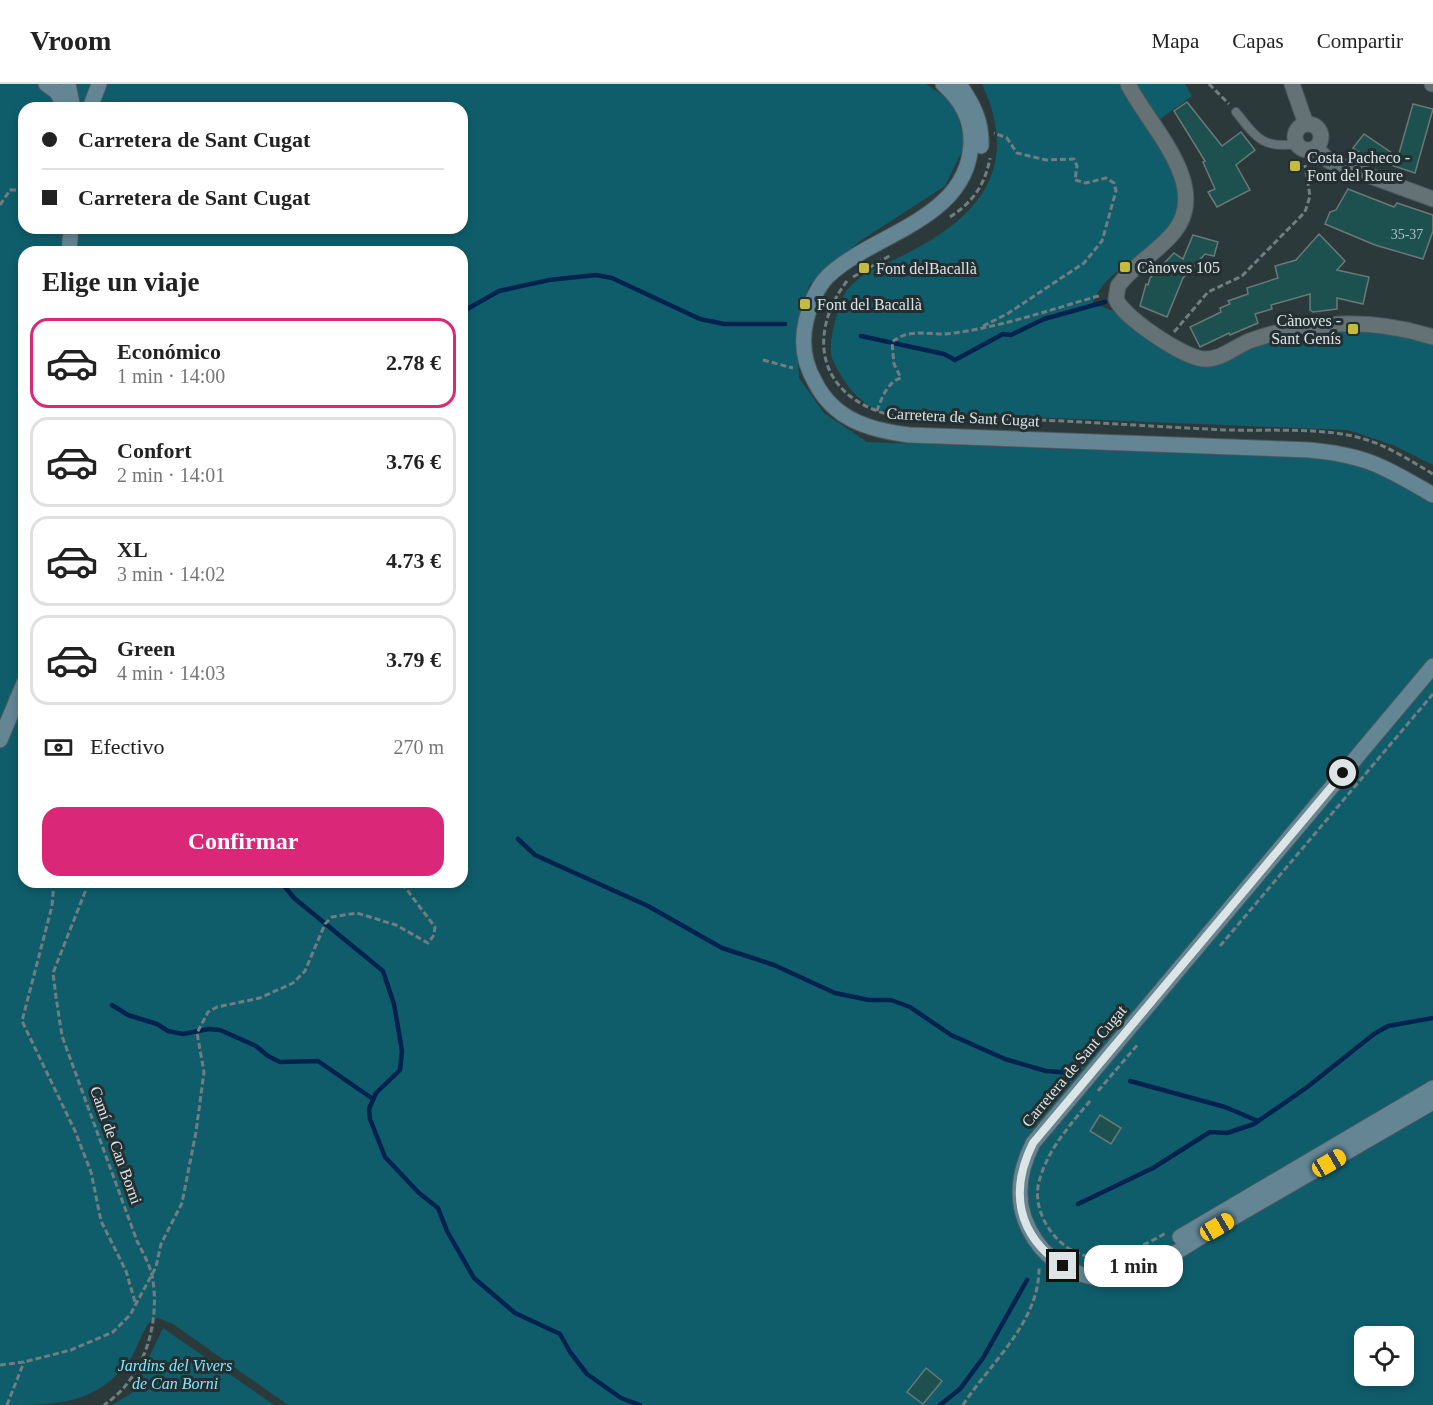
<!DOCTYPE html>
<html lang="es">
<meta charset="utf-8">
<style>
body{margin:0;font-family:"Times New Roman",serif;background:#f6f6f6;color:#222;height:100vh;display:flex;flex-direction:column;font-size:22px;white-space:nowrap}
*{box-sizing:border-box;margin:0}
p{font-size:20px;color:#767676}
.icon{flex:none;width:33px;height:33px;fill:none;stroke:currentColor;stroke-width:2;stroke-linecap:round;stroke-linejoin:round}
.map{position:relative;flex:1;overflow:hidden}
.side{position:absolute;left:18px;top:162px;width:450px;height:642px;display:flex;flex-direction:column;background:#fff;border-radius:18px;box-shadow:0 3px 9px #0003}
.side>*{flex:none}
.guide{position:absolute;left:18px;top:18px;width:450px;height:132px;border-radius:18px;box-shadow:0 3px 9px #0003;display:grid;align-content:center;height:132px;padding:0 24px;background:#fff}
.fabs{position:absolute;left:1354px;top:1242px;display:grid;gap:12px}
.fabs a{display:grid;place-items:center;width:60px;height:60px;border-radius:12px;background:#fff;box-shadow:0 3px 9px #0003;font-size:30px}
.end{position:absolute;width:27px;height:27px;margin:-14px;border:8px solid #dce4e6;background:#111;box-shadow:0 0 0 3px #111}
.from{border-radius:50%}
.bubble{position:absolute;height:42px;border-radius:18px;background:#fff;box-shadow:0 3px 9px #0003;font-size:20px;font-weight:700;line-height:42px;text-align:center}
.car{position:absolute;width:18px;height:36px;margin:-18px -9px;border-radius:8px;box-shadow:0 0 4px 2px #0007;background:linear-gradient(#f5c518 24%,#345 0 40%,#f5c518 0 76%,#345 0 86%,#f5c518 0)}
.guide b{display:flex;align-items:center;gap:21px;height:57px;font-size:22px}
.guide b+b{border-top:2px solid #e0e0e0}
.guide i{width:15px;height:15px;background:#222}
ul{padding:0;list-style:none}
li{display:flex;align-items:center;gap:18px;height:90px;margin:0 12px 9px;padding:0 12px;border:3px solid #e0e0e0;border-radius:18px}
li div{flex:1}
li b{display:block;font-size:22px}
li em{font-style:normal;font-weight:700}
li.active{border-color:#db2777}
li>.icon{width:54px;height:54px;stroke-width:1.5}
h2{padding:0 24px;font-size:27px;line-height:72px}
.pay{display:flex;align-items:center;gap:15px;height:66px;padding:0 24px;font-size:22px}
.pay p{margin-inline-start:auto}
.button{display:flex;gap:12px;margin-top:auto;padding:12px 24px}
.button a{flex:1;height:69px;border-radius:18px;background:#db2777;color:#fff;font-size:24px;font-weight:700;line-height:69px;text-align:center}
header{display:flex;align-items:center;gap:36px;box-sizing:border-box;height:84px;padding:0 30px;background:#fff;border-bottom:2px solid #e0e0e0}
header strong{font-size:28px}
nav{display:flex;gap:33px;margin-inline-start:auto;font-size:21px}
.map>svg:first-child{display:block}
.green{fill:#0f5d6b;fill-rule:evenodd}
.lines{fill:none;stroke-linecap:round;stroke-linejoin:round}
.stream{stroke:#00224f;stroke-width:4.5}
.building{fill:#1d5150;stroke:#6a7878;stroke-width:1.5}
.lane-casing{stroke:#4c575a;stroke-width:10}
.street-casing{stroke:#4c575a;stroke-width:17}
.secondary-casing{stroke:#4c575a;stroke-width:17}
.path{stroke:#727d7f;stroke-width:3;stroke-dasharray:6 3;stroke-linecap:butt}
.lane{stroke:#657275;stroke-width:8}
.street{stroke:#657275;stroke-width:15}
.secondary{stroke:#638594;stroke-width:15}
.route{stroke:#dce4e6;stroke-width:8}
.poi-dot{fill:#c4bc3e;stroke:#232f31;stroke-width:2}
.labels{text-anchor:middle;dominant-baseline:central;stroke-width:6;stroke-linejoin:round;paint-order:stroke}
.number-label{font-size:14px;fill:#acbfc0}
.poi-label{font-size:16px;fill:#dce4e6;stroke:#232f31;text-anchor:start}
.street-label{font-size:16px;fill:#dce4e6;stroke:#232f31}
.park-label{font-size:16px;font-style:italic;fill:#85e7fd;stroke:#232f31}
</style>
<header>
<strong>Vroom</strong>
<nav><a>Mapa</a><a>Capas</a><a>Compartir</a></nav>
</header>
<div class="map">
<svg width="1433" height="1321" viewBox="0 0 1433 1321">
<rect width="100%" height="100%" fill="#2c393b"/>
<g class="green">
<path d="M0 0H926L955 19 965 61 945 102 860 157 809 201 797 252 799 294 824 329 867 358 1332 375 1371 386 1433 420V1321H288L173 1240 158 1234 150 1237C142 1248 138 1262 131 1274 96 1321 60 1321 0 1321ZM24 24H462V144H24ZM24 168H462V798H24ZM1365 1252H1404V1292H1365Z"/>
<path d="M982 0H1121C1138 39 1199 95 1172 140 1165 151 1152 160 1142 168 1120 188 1105 191 1092 220 1128 229 1158 254 1189 275L1327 245 1411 253 1433 258V381L1393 361 1348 346 908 328C898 327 885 328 876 325 857 318 839 292 832 274 827 261 839 215 848 205 868 184 878 184 902 172 978 135 1022 85 982 0Z"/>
<polygon points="1136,0 1185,0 1192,12 1160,35"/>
<polygon points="163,1244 274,1321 112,1321 132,1309"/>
</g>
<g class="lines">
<g class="stream">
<polyline points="462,228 499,207 549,196 596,191 612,194 700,235 724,240 785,240"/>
<polyline points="861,252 944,270 955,276 1003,250 1011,251 1044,235 1105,218"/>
<polyline points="518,755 535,771 648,822 722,864 774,881 835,909 869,916 891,916 910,923 951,951 1005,975 1046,987 1073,989"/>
<polyline points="281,798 294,814 383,887 394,920 402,967 400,986 376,1009 369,1025 370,1035 385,1073 419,1109 438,1124 447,1147 474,1194 515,1229 560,1250 570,1268 587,1290 621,1314 640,1321"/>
<polyline points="112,921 128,931 157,940 168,947 183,950 209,945 220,946 256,962 268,972 280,978 318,977 373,1015"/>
<polyline points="1130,997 1225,1023 1258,1037"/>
<polyline points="1078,1120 1153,1084 1210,1048 1227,1049 1254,1040 1306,1004 1374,950 1388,942 1433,934"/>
<polyline points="940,1321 960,1305 983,1274 1027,1196"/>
</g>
</g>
<g class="building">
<polygon points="1187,18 1222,62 1241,48 1255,66 1236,81 1250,106 1217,123 1208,108 1215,105 1203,78 1205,77 1174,27"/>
<polygon points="1413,20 1433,25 1415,89 1376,76 1375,79 1353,64 1364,50 1398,73"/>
<polygon points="1348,105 1394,123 1397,119 1433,131 1433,147 1423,175 1375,161 1325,140 1330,128 1336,126"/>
<polygon points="1319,150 1345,177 1337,186 1369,193 1363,220 1337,214 1337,225 1313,228 1310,226 1310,210 1271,221 1272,225 1255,230 1258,239 1230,251 1229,249 1200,263 1190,243 1221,228 1220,224 1230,220 1228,217 1248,210 1247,204 1278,194 1275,182 1296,176"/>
<polygon points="1193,151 1218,158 1214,172 1205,170 1183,194 1167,233 1140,222 1146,200 1148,201 1150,194 1174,169 1183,175"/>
<polygon points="1100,1031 1121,1044 1111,1060 1090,1047"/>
<polygon points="926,1284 942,1297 923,1320 907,1308"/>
</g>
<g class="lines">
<defs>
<path id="lane" d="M1236 28C1256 53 1262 65 1297 60"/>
<g id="street">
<path d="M1128 0C1148 41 1212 101 1174 148 1158 168 1133 181 1118 202L1116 215C1123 233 1185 275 1205 275 1221 276 1237 261 1252 256 1310 236 1374 234 1433 253"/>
<polyline points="1292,0 1306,40"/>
<polyline points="1432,0 1433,0"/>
<circle cx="1308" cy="53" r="13"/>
<polyline points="1316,64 1329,77 1433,115"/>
</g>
<g id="secondary">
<polyline points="46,0 56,7 66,24"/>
<polyline points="68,0 73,24"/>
<path d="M943 0C961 16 972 35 971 59 968 136 873 149 828 192 816 204 810 221 806 237 801 258 804 279 815 298 834 336 870 346 909 351L1309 366C1366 371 1385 383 1433 411"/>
<path d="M959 0C973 20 982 37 981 62"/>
<polyline points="90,24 99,0"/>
<polyline points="69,168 71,144"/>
<path d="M1433 582 1033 1059C1016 1093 1014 1125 1036 1157 1053 1182 1085 1197 1115 1194 1151 1189 1186 1161 1217 1143 1289 1102 1361 1060 1433 1018"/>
<polyline points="0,656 24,599"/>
<polyline points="1180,1153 1433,1004"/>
</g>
</defs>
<use href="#lane" class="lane-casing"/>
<use href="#street" class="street-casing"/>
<use href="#secondary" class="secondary-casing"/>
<g class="path">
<polyline points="1209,0 1229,20"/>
<polyline points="0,121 10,106 24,106"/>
<path d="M950 133C973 118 985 101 990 74"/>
<polyline points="853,193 891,171"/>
<path d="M847 197C811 244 814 302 875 326 916 343 968 335 1011 335 1083 337 1156 343 1228 346 1270 347 1325 343 1364 355 1388 362 1411 377 1433 390"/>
<polyline points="983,242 1007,230 1084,179 1102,157 1116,107 1114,99 1106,94 1086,99 1075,96 1077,82 1074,75 1046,76 1017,69 1007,54 994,49"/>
<polyline points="1174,248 1208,208 1242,192 1305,128 1310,112 1305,81"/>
<polyline points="763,276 793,284"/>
<path d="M877 327C881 315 888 297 901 294L894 280 892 258C912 242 931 253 954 249 1005 242 1052 225 1102 211"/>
<polyline points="54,798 52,822 22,937 75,1047 91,1088 101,1137 126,1187 135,1218"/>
<path d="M86 798 85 808 53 889 56 913 62 952 137 1157C142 1167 149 1179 152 1191 161 1237 145 1294 104 1321"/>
<polyline points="1220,862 1433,610"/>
<polyline points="1098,1007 1139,959"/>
<path d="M1090 1017C1070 1041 1047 1066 1039 1098 1030 1131 1062 1174 1097 1173 1122 1173 1145 1161 1166 1149"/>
<polyline points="0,1281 24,1278 71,1266 113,1248 130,1231 156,1183 161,1160 182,1119 196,1048 204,988 197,949 208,928 217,923 260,914 293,899 305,887 325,840 332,833 357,829 396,841 428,859 434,851 435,843 401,798"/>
<polyline points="7,1321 24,1278"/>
<path d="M963 1321C990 1279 1040 1238 1039 1183"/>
</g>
<use href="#lane" class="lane"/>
<use href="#street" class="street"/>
<use href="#secondary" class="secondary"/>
</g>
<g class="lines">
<path class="route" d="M1063 1182C1017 1151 1009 1107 1033 1059L1343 689"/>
</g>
<g class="poi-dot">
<rect x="1289" y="76" width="12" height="12" rx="3"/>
<rect x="1119" y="177" width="12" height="12" rx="3"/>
<rect x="858" y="178" width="12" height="12" rx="3"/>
<rect x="799" y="214" width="12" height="12" rx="3"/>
<rect x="1347" y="239" width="12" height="12" rx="3"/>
</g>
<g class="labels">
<g class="number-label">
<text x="1407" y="150">35-37</text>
</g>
<g class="poi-label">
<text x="1307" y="73">Costa Pacheco -<tspan x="1307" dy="18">Font del Roure</tspan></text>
<text x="1137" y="183">Cànoves 105</text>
<text x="876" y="184">Font delBacallà</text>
<text x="817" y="220">Font del Bacallà</text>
<text x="1341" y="236" text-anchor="end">Cànoves -<tspan x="1341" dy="18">Sant Genís</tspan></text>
</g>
<g class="street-label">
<text transform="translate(963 333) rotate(3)">Carretera de Sant Cugat</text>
<text transform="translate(1074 982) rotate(-50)">Carretera de Sant Cugat</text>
<text transform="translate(116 1061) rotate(70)">Camí de Can Borni</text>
</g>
<g class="park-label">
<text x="175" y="1281">Jardins del Vivers<tspan x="175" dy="18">de Can Borni</tspan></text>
</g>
</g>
</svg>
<div class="fabs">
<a><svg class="icon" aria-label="locate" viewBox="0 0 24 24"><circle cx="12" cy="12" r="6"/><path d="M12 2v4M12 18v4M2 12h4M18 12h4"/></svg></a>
</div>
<i class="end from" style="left:1343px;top:689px"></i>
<i class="end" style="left:1063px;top:1182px"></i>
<div class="bubble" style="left:1084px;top:1161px;width:99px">1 min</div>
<i class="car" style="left:1329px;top:1079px;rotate:60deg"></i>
<i class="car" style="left:1217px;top:1143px;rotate:60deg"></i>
<div class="guide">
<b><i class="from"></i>Carretera de Sant Cugat</b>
<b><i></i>Carretera de Sant Cugat</b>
</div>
<section class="side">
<h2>Elige un viaje</h2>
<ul>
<li class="active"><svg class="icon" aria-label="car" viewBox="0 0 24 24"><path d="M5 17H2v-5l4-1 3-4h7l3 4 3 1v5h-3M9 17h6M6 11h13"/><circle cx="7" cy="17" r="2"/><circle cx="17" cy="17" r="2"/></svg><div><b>Económico</b><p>1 min · 14:00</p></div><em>2.78 €</em></li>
<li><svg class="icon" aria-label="car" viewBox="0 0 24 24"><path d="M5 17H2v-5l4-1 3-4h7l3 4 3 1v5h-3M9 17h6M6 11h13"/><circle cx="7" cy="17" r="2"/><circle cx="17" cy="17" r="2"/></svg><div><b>Confort</b><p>2 min · 14:01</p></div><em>3.76 €</em></li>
<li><svg class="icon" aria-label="car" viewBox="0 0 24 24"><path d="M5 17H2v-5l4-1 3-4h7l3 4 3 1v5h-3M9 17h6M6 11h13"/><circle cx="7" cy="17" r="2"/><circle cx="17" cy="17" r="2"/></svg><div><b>XL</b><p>3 min · 14:02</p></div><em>4.73 €</em></li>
<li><svg class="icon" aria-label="car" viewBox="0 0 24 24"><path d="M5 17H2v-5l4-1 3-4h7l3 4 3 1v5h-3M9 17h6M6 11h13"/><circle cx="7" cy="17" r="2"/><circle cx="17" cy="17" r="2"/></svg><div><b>Green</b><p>4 min · 14:03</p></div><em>3.79 €</em></li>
</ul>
<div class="pay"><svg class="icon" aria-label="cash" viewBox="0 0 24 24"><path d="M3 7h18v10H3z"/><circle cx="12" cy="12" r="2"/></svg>Efectivo<p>270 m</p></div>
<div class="button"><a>Confirmar</a></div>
</section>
</div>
